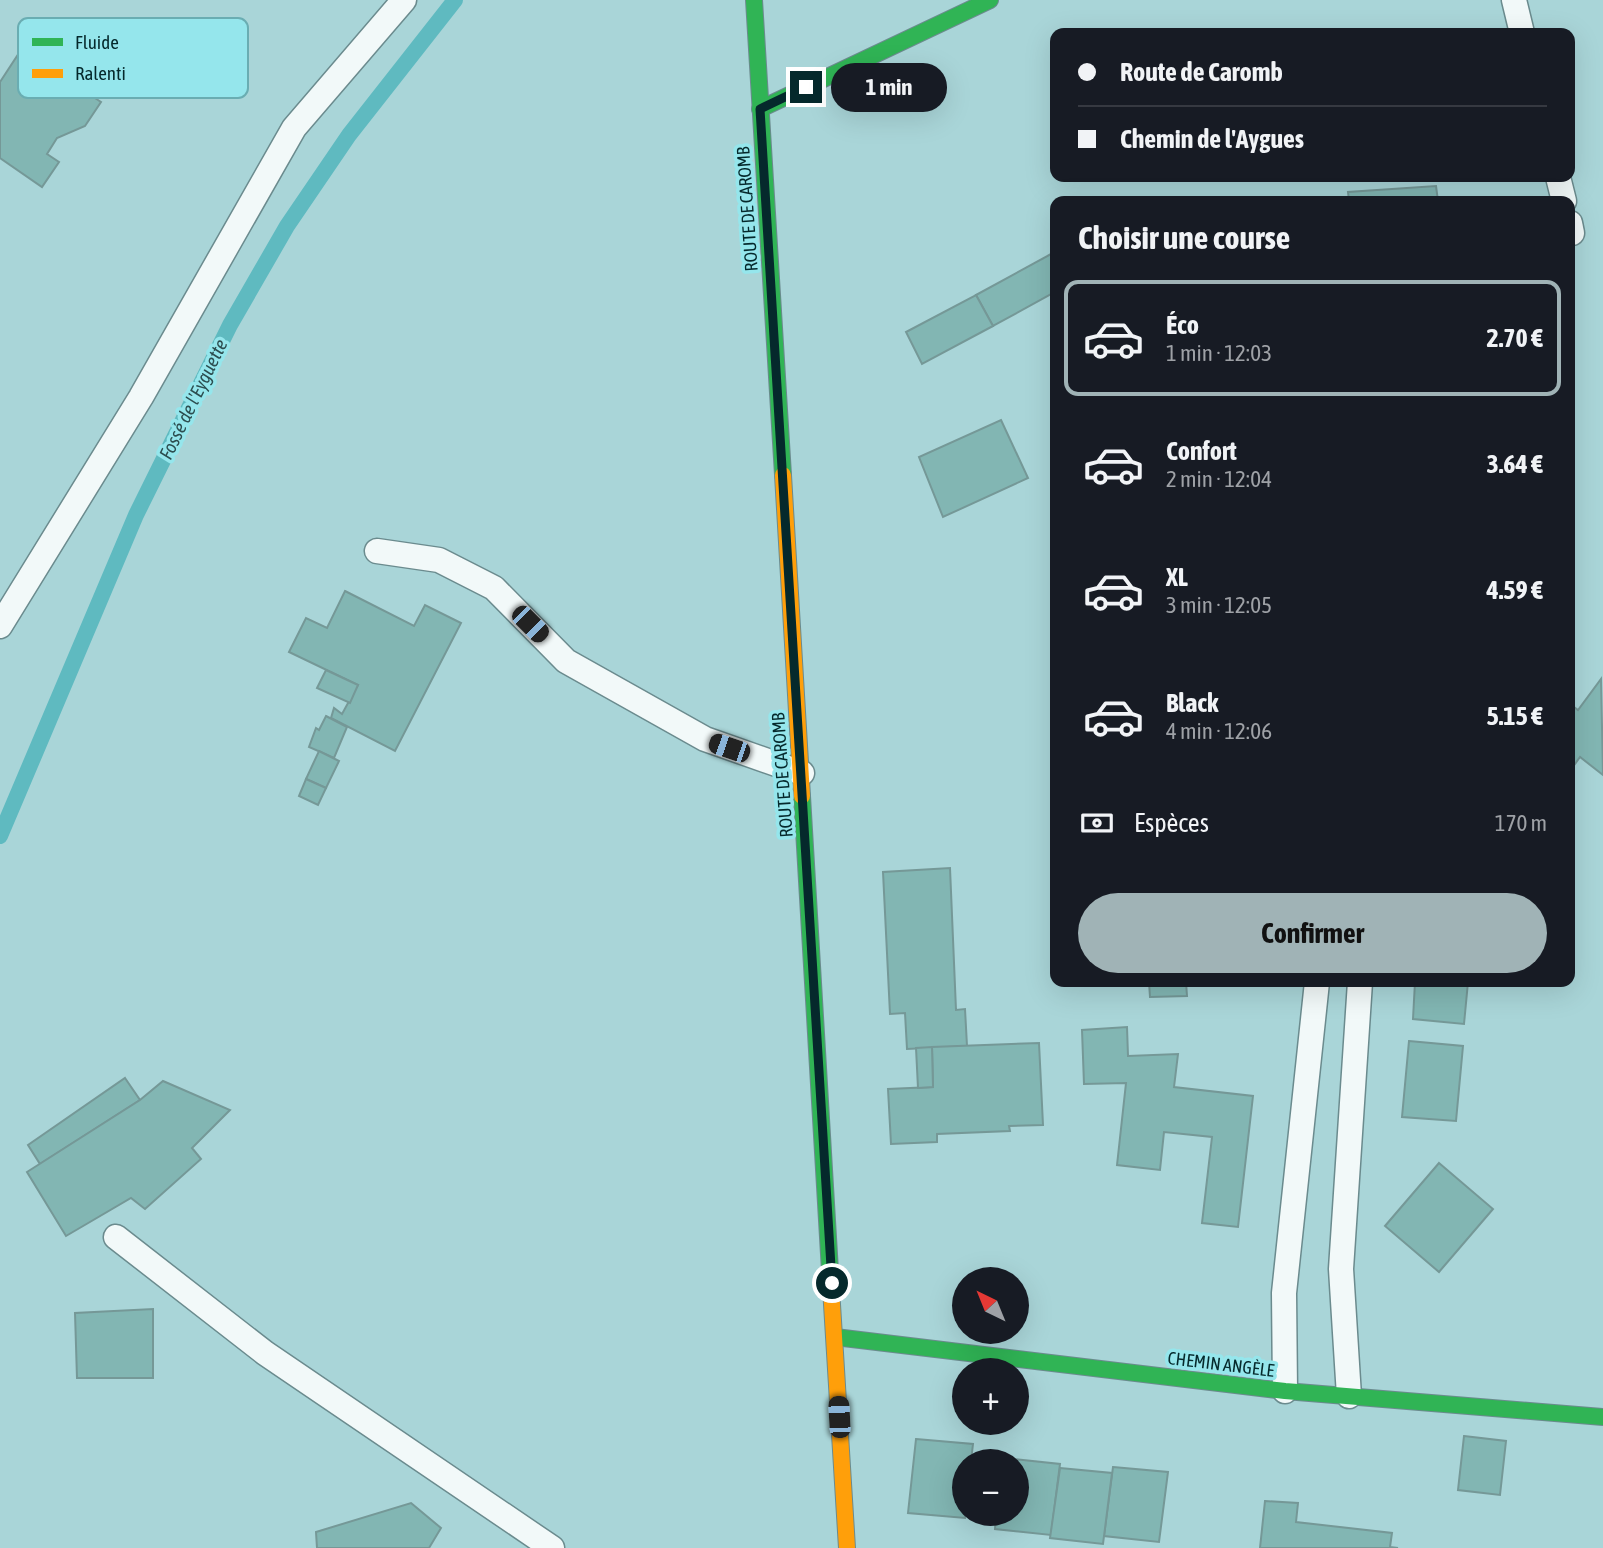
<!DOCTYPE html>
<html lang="fr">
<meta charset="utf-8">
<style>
body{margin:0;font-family:"Asap Condensed",sans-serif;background:#242831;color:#f1f3f6;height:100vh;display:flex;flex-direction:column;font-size:26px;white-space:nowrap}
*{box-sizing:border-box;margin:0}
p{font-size:23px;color:#9ea1a6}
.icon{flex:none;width:38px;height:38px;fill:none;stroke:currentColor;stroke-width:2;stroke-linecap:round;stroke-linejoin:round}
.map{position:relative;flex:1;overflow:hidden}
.panel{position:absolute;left:1050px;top:196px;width:525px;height:791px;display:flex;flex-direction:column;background:#171b24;border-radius:14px;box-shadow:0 7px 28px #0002}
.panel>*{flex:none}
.banner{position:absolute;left:1050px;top:28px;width:525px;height:154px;border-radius:14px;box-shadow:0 7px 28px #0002;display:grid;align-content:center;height:154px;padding:0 28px;background:#171b24}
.needle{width:46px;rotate:317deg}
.tools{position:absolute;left:952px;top:1267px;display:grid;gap:14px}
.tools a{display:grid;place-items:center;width:77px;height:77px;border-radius:50%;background:#171b24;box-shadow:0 7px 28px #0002;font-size:35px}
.end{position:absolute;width:32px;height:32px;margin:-16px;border:9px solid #05292c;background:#fff;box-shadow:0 0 0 4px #fff}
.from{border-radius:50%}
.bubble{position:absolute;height:49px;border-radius:24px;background:#171b24;box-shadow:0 7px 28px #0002;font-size:23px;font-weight:700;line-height:49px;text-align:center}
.car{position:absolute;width:21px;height:42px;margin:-21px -10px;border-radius:9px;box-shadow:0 0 5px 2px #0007;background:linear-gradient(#222 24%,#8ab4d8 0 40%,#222 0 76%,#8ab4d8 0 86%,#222 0)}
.banner b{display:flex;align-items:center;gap:24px;height:66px;font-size:26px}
.banner b+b{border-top:2px solid #363941}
.banner i{width:18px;height:18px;background:#f1f3f6}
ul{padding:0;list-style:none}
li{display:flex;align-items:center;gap:21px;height:116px;margin:0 14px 10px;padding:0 14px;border:4px solid transparent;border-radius:14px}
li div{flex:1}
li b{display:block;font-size:26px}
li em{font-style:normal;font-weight:700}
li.current{border-color:#a0b3b6}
li>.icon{width:63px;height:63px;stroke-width:1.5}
h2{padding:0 28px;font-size:32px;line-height:84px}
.pay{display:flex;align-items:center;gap:18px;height:77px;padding:0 28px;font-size:26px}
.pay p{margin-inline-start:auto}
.cta{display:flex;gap:14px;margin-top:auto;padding:14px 28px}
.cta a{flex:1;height:80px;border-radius:42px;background:#a0b3b6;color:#111;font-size:28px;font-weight:700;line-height:80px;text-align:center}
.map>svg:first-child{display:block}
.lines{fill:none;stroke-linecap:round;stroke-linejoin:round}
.stream{stroke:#5fbac0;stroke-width:16}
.building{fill:#82b6b3;stroke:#759897;stroke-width:2}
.lane-casing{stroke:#6b8b8e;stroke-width:27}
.fast-casing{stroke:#6b8b8e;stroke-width:18}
.slow-casing{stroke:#6b8b8e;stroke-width:18}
.lane{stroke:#f2f9f9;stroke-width:24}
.fast{stroke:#30b455;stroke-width:16}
.slow{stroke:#ff9f0a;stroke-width:16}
.route{stroke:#05292c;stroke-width:9}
.labels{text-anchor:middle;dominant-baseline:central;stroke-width:7;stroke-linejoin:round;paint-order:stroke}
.street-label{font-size:18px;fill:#05292c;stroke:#95e6ec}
.water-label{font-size:19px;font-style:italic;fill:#2d4e50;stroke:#95e6ec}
.key{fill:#95e6ec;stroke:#6aadb2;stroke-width:2}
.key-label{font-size:19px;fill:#05292c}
</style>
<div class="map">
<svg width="1603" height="1548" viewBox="0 0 1603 1548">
<rect width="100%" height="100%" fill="#a9d5d8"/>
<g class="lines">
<polyline class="stream" points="0,836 136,515 230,325 287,226 349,135 455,0"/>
</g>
<g class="building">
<polygon points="21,50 101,102 85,126 57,138 47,154 59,162 42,187 0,158 0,82"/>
<polygon points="1436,186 1438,201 1349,201 1348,192"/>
<polygon points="1051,254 1055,262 1055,292 993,326 976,295"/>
<polygon points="976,295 993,326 922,364 906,332"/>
<polygon points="1001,420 1028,478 943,517 919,457"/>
<polygon points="345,591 414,626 425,605 461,623 395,751 331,718 334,708 342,714 358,685 289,652 306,618 327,628"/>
<polygon points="326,670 358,685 350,703 317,688"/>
<polygon points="1601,679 1603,775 1580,757 1570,771 1570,704 1578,710"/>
<polygon points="326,716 347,727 334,758 309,747 316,728 319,730"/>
<polygon points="319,751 339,761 326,788 306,779"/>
<polygon points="306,779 326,788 318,805 299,796"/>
<polygon points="950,868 956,1010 965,1009 967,1046 907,1049 905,1013 890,1014 883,872"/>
<polygon points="1149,982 1186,982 1187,996 1150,997"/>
<polygon points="1415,982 1468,982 1464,1024 1413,1019"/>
<polygon points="1127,1027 1128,1056 1178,1054 1174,1087 1253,1096 1238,1227 1202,1223 1212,1137 1164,1132 1160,1170 1117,1165 1126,1083 1084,1084 1082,1030"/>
<polygon points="1409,1041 1463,1046 1456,1121 1402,1117"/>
<polygon points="1039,1043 1043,1125 1009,1126 1010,1131 937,1134 937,1142 891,1144 888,1089 933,1087 932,1047"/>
<polygon points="932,1047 933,1087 918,1088 916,1048"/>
<polygon points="125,1078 140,1100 40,1164 28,1145"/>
<polygon points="163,1081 230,1110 192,1148 201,1159 145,1209 131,1198 66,1236 27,1172 140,1100"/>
<polygon points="1439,1163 1493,1209 1439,1272 1385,1226"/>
<polygon points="153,1309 153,1378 77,1378 75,1313"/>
<polygon points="1464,1436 1506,1441 1500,1495 1458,1490"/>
<polygon points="916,1439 973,1444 971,1461 964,1461 965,1518 908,1513"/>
<polygon points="1003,1458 1060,1464 1051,1535 995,1529 996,1514 1017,1514 1017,1461 1002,1461"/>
<polygon points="1113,1467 1168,1472 1159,1542 1104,1536"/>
<polygon points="1060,1468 1112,1473 1103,1544 1050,1538"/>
<polygon points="1265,1501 1298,1503 1296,1522 1392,1533 1390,1547 1398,1548 1260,1548"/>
<polygon points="411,1503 441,1528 429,1548 317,1548 316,1532"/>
</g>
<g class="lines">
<defs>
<g id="lane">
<polyline points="1514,0 1522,33"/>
<polyline points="1558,177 1564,201"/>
<polyline points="1570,223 1572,233"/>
<polyline points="377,551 439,560 494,588 566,661 705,739 802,773"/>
<polyline points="0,626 141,397 294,128 404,0"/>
<polyline points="116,1237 265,1353 552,1548"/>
<polyline points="1285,1391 1284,1293 1317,982"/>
<polyline points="1349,1396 1341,1269 1360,982"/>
</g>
<g id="fast">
<polyline points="754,0 783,475"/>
<polyline points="760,109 990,0"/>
<polyline points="802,796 831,1288"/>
<polyline points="835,1337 1285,1391 1603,1417"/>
</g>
<g id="slow">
<polyline points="783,475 802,796"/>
<polyline points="831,1288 847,1548"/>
</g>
</defs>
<use href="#lane" class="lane-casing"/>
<use href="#fast" class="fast-casing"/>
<use href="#slow" class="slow-casing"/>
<use href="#lane" class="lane"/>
<use href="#fast" class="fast"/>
<use href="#slow" class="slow"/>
</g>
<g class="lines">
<polyline class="route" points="806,87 760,109 832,1283"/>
</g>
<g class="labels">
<g class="street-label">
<text transform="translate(747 209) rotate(-94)">ROUTE DE CAROMB</text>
<text transform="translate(782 775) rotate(-94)">ROUTE DE CAROMB</text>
<text transform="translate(1221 1364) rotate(7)">CHEMIN ANGÈLE</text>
</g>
<g class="water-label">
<text transform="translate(193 399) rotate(-64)">Fossé de l'Eyguette</text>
</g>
</g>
<rect x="18" y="18" width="230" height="80" rx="10" class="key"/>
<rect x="32" y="38" width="31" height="8" fill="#30b455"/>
<rect x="32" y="69" width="31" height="9" fill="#ff9f0a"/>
<g class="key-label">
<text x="75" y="49">Fluide</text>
<text x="75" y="80">Ralenti</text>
</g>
</svg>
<div class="tools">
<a><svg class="needle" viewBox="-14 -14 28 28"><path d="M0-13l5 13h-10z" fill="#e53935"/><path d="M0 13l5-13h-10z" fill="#9ea1a6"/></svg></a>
<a>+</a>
<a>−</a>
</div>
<i class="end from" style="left:832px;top:1283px"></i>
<i class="end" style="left:806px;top:87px"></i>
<div class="bubble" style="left:831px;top:63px;width:116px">1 min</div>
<i class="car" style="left:530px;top:624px;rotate:135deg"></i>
<i class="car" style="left:729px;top:748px;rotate:289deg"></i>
<i class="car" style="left:839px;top:1417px;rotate:357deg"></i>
<div class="banner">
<b><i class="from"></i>Route de Caromb</b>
<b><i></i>Chemin de l'Aygues</b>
</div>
<section class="panel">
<h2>Choisir une course</h2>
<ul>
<li class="current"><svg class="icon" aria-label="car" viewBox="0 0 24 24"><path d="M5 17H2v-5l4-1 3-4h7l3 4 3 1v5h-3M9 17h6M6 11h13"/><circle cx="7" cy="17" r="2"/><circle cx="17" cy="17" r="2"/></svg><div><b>Éco</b><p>1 min · 12:03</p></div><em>2.70 €</em></li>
<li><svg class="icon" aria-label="car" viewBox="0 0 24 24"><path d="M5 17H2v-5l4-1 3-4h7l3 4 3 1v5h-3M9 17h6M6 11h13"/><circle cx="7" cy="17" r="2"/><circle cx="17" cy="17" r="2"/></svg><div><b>Confort</b><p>2 min · 12:04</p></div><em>3.64 €</em></li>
<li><svg class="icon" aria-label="car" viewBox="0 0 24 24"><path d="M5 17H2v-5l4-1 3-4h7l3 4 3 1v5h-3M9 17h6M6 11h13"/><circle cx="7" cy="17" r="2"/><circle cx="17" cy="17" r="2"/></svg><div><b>XL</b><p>3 min · 12:05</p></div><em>4.59 €</em></li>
<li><svg class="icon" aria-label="car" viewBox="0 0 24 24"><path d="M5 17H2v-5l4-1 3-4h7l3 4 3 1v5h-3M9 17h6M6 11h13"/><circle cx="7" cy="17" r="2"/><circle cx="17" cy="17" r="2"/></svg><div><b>Black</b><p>4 min · 12:06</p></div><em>5.15 €</em></li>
</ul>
<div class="pay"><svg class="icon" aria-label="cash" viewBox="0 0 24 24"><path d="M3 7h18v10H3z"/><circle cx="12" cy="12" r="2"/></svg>Espèces<p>170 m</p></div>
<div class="cta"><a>Confirmer</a></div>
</section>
</div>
